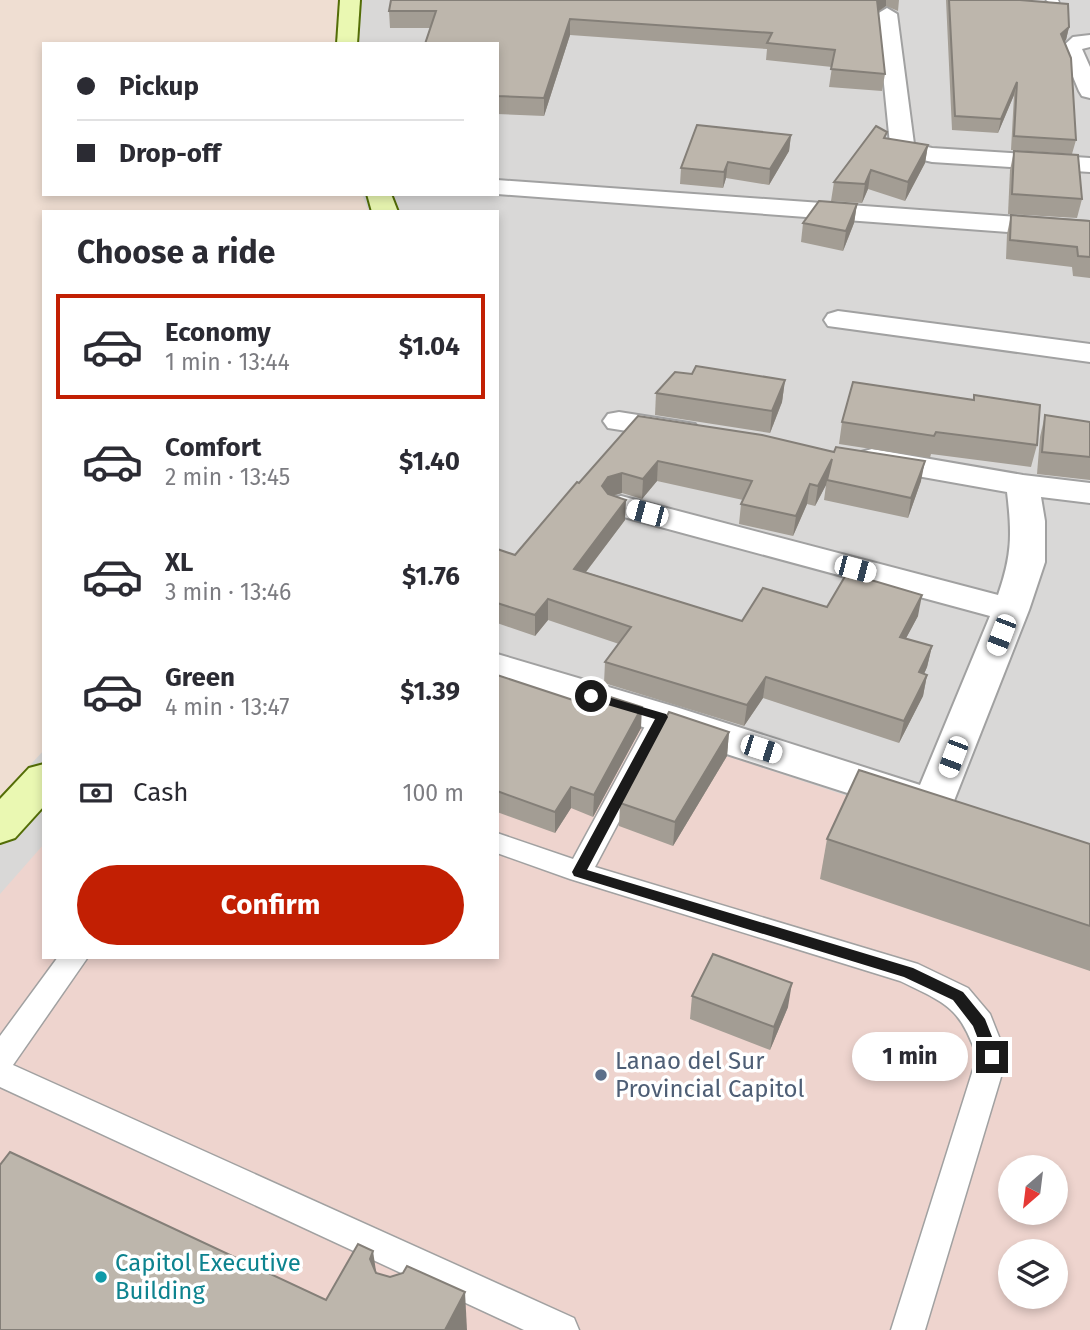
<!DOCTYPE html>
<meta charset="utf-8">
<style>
body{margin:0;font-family:"Fira Sans",sans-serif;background:#f7f7f7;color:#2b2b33;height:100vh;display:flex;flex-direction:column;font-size:26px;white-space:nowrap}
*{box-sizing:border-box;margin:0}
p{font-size:23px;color:#7c7c81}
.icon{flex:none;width:38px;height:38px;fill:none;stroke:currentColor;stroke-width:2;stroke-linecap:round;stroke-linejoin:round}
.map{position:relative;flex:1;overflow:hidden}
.side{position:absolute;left:42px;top:210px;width:457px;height:749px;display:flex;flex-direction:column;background:#fff;border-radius:0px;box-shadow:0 4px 10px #0003}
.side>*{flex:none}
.top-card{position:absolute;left:42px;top:42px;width:457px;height:154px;border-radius:0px;box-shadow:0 4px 10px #0003;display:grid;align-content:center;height:154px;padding:0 35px;background:#fff}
.needle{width:46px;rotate:208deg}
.tools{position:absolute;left:998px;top:1155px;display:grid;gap:14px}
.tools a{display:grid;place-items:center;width:70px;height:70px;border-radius:50%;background:#fff;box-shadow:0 4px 10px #0003;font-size:35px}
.end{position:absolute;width:32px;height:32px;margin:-16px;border:9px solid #1a1a1a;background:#fff;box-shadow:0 0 0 4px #fff}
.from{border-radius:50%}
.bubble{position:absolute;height:49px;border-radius:24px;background:#fff;box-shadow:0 4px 10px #0003;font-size:23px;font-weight:700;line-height:49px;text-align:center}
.car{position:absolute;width:21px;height:42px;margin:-21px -10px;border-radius:9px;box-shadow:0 0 5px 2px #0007;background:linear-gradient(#fff 24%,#345 0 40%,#fff 0 76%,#345 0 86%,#fff 0)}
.top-card b{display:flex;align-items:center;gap:24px;height:66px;font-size:26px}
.top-card b+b{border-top:2px solid #e1e1e2}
.top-card i{width:18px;height:18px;background:#2b2b33}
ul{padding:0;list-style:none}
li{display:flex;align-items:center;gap:21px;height:105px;margin:0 14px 10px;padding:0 21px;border:4px solid transparent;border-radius:0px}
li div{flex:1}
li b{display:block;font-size:26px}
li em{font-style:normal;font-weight:700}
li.selected{border-color:#c21f03}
li>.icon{width:63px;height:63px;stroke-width:1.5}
h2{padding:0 35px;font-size:32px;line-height:84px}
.pay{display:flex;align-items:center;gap:18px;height:77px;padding:0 35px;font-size:26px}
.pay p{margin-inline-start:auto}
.button{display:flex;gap:14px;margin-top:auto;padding:14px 35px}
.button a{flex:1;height:80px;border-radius:42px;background:#c21f03;color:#fff;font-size:28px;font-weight:700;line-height:80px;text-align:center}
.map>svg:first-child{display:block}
.residential{fill:#d9d8d7;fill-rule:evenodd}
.commercial{fill:#eed4ce;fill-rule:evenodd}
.military{fill:#efded2}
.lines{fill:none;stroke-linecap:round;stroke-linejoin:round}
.lane-casing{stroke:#a1a1a1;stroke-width:3}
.street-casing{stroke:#a1a1a1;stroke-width:4}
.secondary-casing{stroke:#536d06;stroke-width:4}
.lane{fill:#fff;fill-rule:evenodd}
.street{fill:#fff;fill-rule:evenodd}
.secondary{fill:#eaf8b2;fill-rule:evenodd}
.wall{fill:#a39d94}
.shaded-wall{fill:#847f78}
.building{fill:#bdb6ac;stroke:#847f78;stroke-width:2}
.route{fill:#1a1a1a}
.service-dot{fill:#5c6f8a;stroke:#fff;stroke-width:2.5}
.culture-dot{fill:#0f9aa8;stroke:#fff;stroke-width:2.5}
.labels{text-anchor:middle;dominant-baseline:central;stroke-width:7;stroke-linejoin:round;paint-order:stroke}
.near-service-label{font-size:24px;fill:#4e5e75;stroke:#fff;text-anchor:start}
.near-culture-label{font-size:24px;fill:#0d838f;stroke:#fff;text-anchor:start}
</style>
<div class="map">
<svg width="1090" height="1330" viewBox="0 0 1090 1330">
<rect width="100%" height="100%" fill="#eceae0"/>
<path class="residential" d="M0 0H1090V1330H0ZM44 44H497V194H44ZM44 212H497V957H44ZM1010 1167H1055V1213H1010ZM1010 1251H1055V1297H1010Z"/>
<path class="commercial" d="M497 679 1090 877V1330H0V894L44 844V957H497ZM1010 1167H1055V1213H1010ZM1010 1251H1055V1297H1010Z"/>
<polygon class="military" points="0,0 341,0 339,44 44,44 44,194 362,194 369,212 44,212 44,750 0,798"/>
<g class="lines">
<defs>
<g id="lane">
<polygon points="1046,0 1058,0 1059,2 1053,5"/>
<path d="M662 709 670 711 674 717 595 867 918 964 968 988 990 1014 1007 1057 925 1330H891L977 1057C960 1006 945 1003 900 981L570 879 497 853V833L573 859 650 717 654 711Z"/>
<polygon points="58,957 88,957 13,1065 574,1318 579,1330 524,1330 0,1087 0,1036"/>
</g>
<g id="street">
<polygon points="887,8 897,14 914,144 932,148 1090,158 1090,172 932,162 898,154 890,144 877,14"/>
<polygon points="1090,35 1090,47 1082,49 1090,67 1090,98 1082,96 1079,91 1061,48 1073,37"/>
<polygon points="497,180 1090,222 1090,238 497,194"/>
<polygon points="838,311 1090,344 1090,362 828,326 824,320 828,314"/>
<polygon points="619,412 695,424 700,431 695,438 684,440 608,428 603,421 608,414"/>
<path d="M872 449 1023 475 1090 483V503L1041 497 1045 521V562L1029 610 948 816 933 820 918 816 914 809 906 811 891 807 497 680V654L676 707 920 785 990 616 609 513 604 506 609 499 621 496 998 595C1012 555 1012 534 1007 492L861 466 856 459 861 452Z"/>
</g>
<g id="secondary">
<polygon points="340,0 360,0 357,44 337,44"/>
<polygon points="367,194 391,194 398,212 372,212"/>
<polygon points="44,764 44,806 15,838 0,843 0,799 29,768"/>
</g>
</defs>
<use href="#lane" class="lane-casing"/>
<use href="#street" class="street-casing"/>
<use href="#secondary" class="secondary-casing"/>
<use href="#lane" class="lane"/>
<use href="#street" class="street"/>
<use href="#secondary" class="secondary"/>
</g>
<g class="wall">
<polygon points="391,0 899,0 898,11 886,6 878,12 885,74 882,91 829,87 832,67 766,60 767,49 570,35 544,116 497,114 497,44 431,28 390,28 389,11"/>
<polygon points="946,0 1020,0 1069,27 1066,40 1064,42 1076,140 1072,154 1011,150 1014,95 998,133 952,130"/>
<polygon points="791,135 789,151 769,185 726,178 723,188 680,184 681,168"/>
<polygon points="886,138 928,145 925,163 905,201 868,189 862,203 831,201 834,182"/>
<polygon points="1014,151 1082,199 1077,218 1008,214 1010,170"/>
<polygon points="857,204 854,223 843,251 801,242 803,223"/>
<polygon points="1011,215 1090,221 1090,278 1073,276 1072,267 1006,259 1007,234"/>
<polygon points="692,374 785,380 782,402 770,433 655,415 656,393"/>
<polygon points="853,382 1037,445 1031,467 931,454 930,458 839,444 842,422"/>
<polygon points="1045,415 1090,422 1090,480 1037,474 1040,437"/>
<polygon points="638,416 921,481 908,518 824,500 826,485 815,506 807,504 793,536 739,524 741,504 743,500 657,481 642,499 622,493 613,496 625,520 586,572 742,621 827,607 918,616 906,638 932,646 927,667 924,674 927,675 923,696 899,743 763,698 744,726 604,683 605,662 619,644 548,620 535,636 497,623 497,549 515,555"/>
<polygon points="497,675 641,728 593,817 571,808 555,833 497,812"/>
<polygon points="729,732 727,756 673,846 619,826 620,803"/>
<polygon points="827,839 1090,844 1090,971 820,879"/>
<polygon points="692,996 788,1007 770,1050 690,1019"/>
</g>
<g class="shaded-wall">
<polygon points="876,0 886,0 886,6 874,14"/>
<polygon points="570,19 570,35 544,116 544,98"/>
<polygon points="1069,27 1066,40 1058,47 1061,34"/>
<polygon points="1017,82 1014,95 998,133 1001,119"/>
<polygon points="791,135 789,151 769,185 770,169"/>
<polygon points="928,145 925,163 905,201 908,182"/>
<polygon points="728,162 726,178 723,188 724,172"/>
<polygon points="871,170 868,189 862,203 865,184"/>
<polygon points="857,204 854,223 843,251 846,231"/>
<polygon points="785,380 782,402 770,433 772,411"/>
<polygon points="832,459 826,485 815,506 818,486"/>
<polygon points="658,461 657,481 642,499 643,479"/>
<polygon points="925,461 921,481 908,518 911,498"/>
<polygon points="622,473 622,493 607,497 602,486 608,477"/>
<polygon points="810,484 807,504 793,536 796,516"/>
<polygon points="626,500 625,520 573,589 574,569"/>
<polygon points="922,595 918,616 896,657 900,637"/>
<polygon points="548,599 548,620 535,636 535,615"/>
<polygon points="932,646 927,667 915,694 919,672"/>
<polygon points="927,675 923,696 899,743 904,721"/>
<polygon points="766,677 763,698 744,726 747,705"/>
<polygon points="642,707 641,728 593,817 594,795"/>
<polygon points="729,732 727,756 673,846 675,822"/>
<polygon points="571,787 571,808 555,833 555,812"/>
<polygon points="792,983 788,1007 770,1050 774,1027"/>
<polygon points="373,1251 379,1291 370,1259"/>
<polygon points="465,1292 467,1330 445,1330"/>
</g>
<g class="building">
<polygon points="391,0 877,0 885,74 831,69 835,50 767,43 772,33 570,19 544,98 497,96 497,44 425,44 436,11 389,11"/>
<polygon points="949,0 1020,0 1068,4 1069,27 1061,34 1071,58 1076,140 1014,136 1017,82 1001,119 955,116"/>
<polygon points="697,125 791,135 770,169 728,162 724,172 681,168"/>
<polygon points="876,126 887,132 884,138 928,145 908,182 871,170 865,184 834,182"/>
<polygon points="1014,151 1078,155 1082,199 1012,194"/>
<polygon points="819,201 857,204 846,231 803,223"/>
<polygon points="1011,215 1090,221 1090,257 1078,256 1077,247 1010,240"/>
<polygon points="696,366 785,380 772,411 656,393 675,372 692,374"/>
<polygon points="853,382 974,400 974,395 1040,405 1037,445 936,432 934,436 842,422"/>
<polygon points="1045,415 1090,422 1090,457 1042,452"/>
<polygon points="638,416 762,435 834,452 836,447 925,461 911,498 827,480 832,459 818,486 810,484 796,516 741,504 752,481 658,461 643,479 622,473 608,477 602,486 608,494 626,500 574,569 742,621 763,588 827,607 847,573 922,595 900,637 932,646 919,672 927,675 904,721 766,677 747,705 605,662 631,627 548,599 535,615 497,603 497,549 515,555 577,482 579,483"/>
<polygon points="497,675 576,701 585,689 642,707 594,795 571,787 555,812 497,791"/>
<polygon points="669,712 729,732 675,822 620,803"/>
<polygon points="859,770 1090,844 1090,926 827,839"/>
<polygon points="713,954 792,983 774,1027 692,996"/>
<polygon points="10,1152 326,1300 358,1244 373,1251 370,1259 376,1273 390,1277 403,1273 407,1266 465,1292 445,1330 0,1330 0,1165"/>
</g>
<polygon class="route" points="591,692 666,714 668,717 587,870 913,968 963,992 985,1019 1000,1057 997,1062 987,1062 973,1026 953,1000 904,977 574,876 572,872 655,719 587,699 587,693"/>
<circle class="service-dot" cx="601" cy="1075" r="7"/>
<circle class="culture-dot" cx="101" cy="1277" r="7"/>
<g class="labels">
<g class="near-service-label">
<text x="615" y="1061">Lanao del Sur<tspan x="615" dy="28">Provincial Capitol</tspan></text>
</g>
<g class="near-culture-label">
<text x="115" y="1263">Capitol Executive<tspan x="115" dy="28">Building</tspan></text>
</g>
</g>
</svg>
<div class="tools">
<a><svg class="needle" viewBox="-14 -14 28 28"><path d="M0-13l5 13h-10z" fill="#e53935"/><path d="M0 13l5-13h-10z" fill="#7c7c81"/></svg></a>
<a><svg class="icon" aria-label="layers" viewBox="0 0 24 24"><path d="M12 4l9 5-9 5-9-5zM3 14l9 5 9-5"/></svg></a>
</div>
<i class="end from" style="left:591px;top:696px"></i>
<i class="end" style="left:992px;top:1057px"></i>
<div class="bubble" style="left:852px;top:1032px;width:116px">1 min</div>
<i class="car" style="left:647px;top:513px;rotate:285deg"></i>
<i class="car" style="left:855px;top:569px;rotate:105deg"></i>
<i class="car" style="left:1001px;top:635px;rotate:201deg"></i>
<i class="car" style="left:761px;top:749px;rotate:108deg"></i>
<i class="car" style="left:953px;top:757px;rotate:201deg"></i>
<div class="top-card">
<b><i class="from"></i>Pickup</b>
<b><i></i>Drop-off</b>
</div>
<section class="side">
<h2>Choose a ride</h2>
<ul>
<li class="selected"><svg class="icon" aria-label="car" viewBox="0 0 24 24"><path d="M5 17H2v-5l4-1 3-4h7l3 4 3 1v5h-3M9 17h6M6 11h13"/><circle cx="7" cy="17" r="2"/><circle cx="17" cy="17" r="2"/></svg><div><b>Economy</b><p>1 min · 13:44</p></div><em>$1.04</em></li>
<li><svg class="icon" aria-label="car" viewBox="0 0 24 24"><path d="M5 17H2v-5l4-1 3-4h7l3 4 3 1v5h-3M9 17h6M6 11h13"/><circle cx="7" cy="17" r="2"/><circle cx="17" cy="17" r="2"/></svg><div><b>Comfort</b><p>2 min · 13:45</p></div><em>$1.40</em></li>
<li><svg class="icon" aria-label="car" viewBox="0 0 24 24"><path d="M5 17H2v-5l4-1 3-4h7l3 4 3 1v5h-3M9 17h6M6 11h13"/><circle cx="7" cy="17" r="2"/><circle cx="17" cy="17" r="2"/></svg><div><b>XL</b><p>3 min · 13:46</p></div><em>$1.76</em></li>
<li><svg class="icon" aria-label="car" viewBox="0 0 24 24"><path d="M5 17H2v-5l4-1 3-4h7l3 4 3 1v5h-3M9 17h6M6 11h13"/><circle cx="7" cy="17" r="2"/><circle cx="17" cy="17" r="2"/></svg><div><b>Green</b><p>4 min · 13:47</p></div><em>$1.39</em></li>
</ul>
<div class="pay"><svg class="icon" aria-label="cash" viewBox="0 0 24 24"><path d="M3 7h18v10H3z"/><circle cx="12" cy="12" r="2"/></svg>Cash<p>100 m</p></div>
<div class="button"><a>Confirm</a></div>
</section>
</div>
